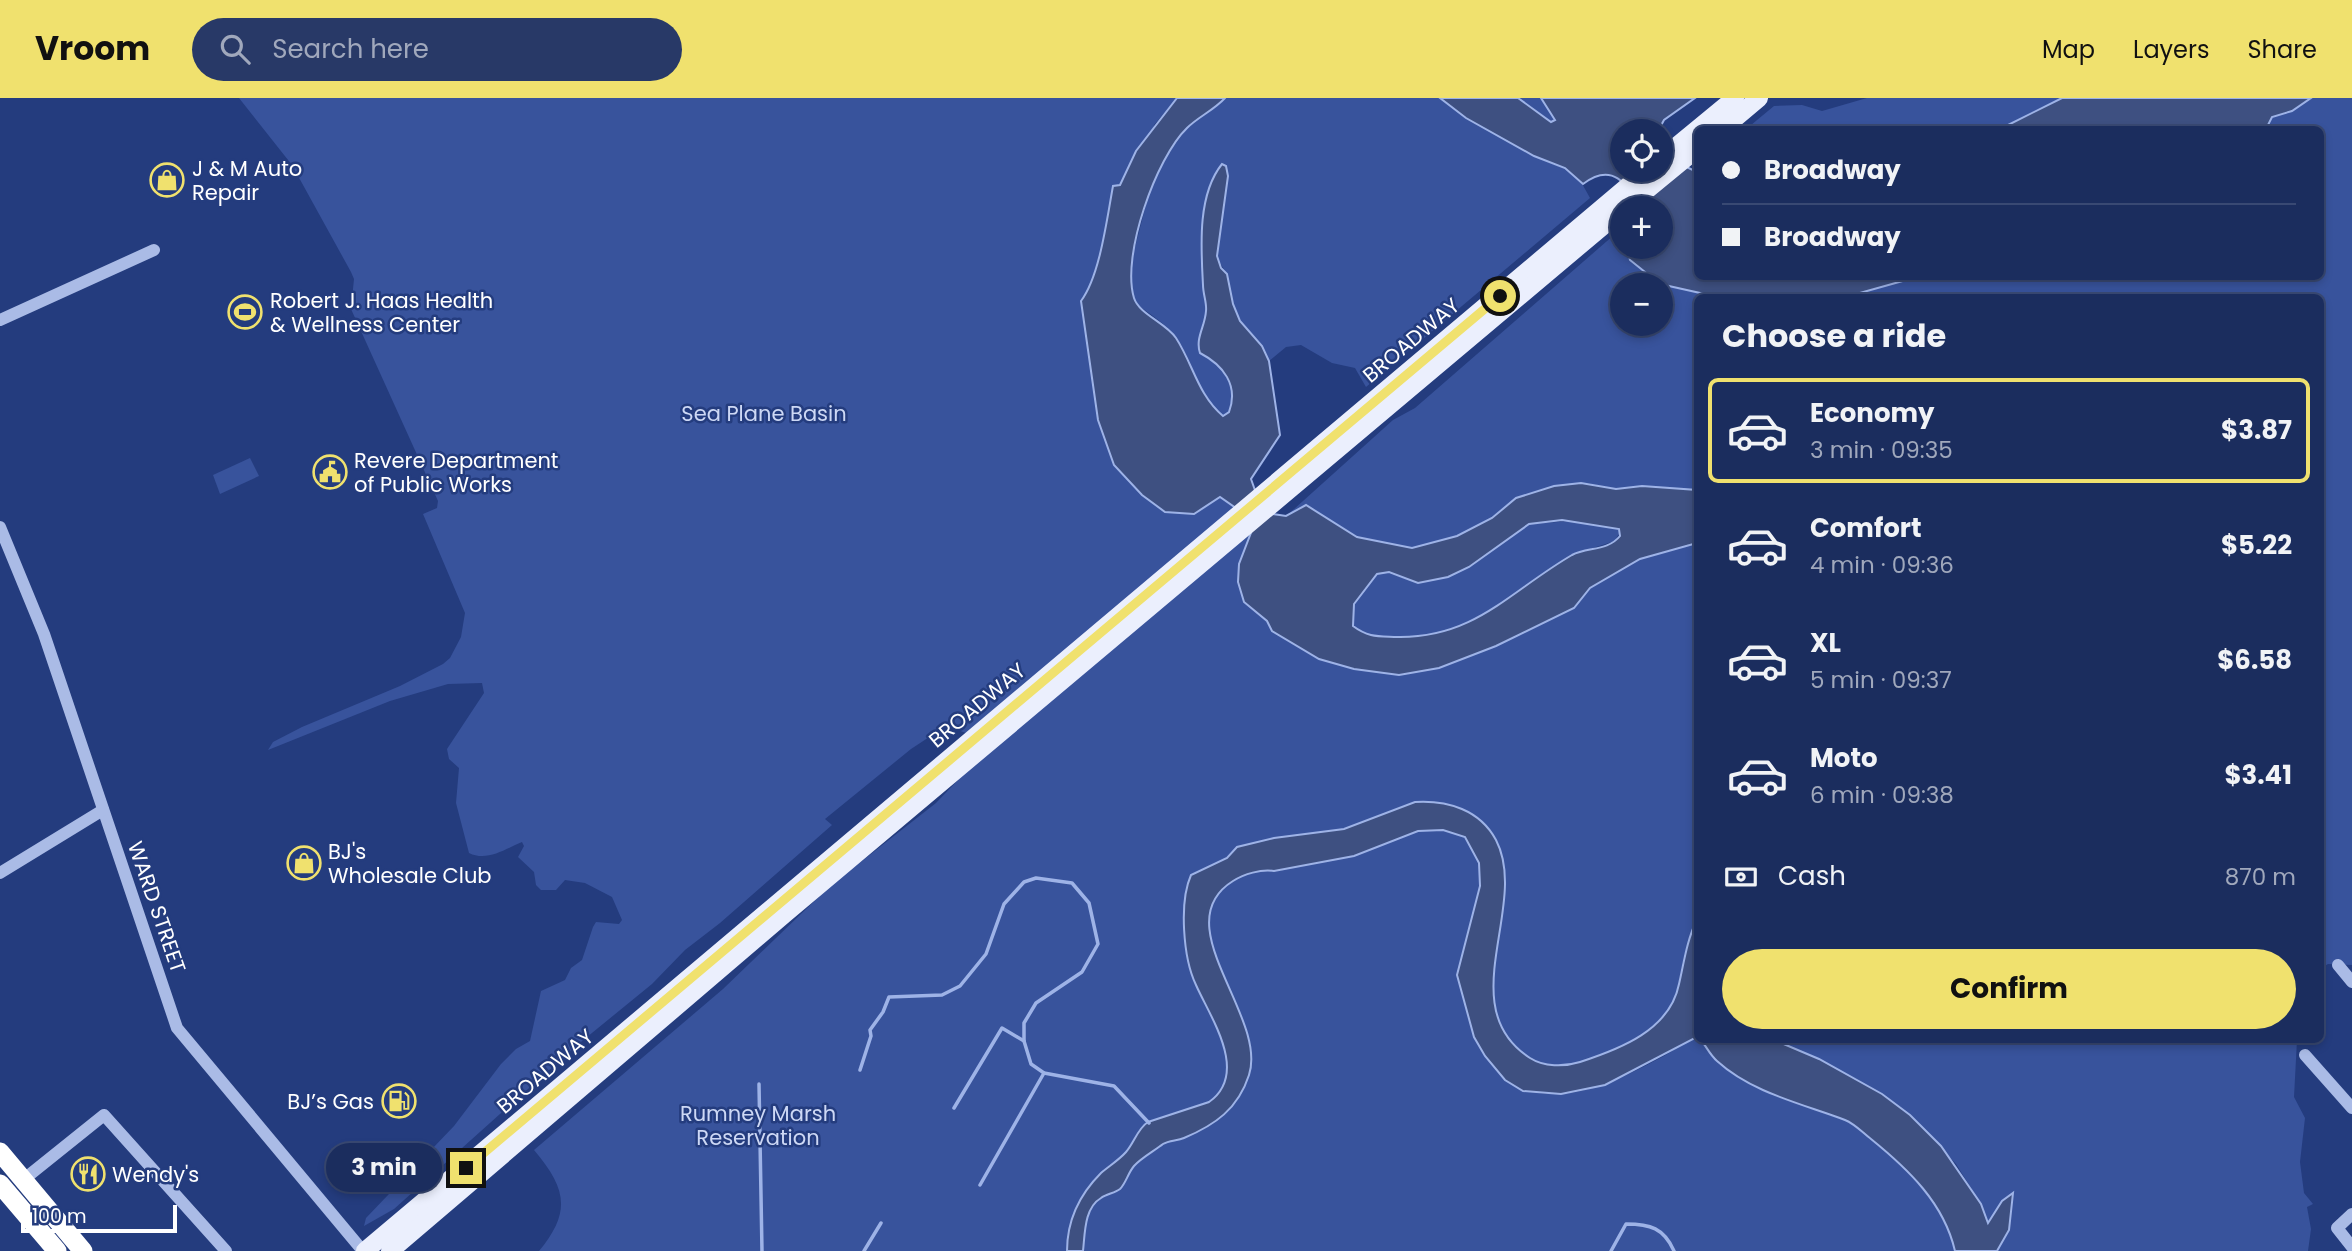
<!DOCTYPE html>
<meta charset="utf-8">
<style>
body{margin:0;font-family:Poppins,sans-serif;background:#283967;color:#f1f3f6;height:100vh;display:flex;flex-direction:column;font-size:26px;white-space:nowrap}
*{box-sizing:border-box;margin:0}
p{font-size:23px;color:#a0a8bc}
.icon{flex:none;width:38px;height:38px;fill:none;stroke:currentColor;stroke-width:2;stroke-linecap:round;stroke-linejoin:round}
.map{position:relative;flex:1;overflow:hidden}
.panel{position:absolute;left:1694px;top:196px;width:630px;height:749px;display:flex;flex-direction:column;background:#1b2d5e;border-radius:10px;box-shadow:0 4px 10px #0003,0 0 0 2px #394973}
.panel>*{flex:none}
.banner{position:absolute;left:1694px;top:28px;width:630px;height:154px;border-radius:10px;box-shadow:0 4px 10px #0003,0 0 0 2px #394973;display:grid;align-content:center;height:154px;padding:0 28px;background:#1b2d5e}
.fabs{position:absolute;left:1610px;top:21px;display:grid;gap:14px}
.fabs a{display:grid;place-items:center;width:63px;height:63px;border-radius:50%;background:#1b2d5e;box-shadow:0 4px 10px #0003,0 0 0 2px #394973;font-size:35px}
.scale{position:absolute;left:21px;bottom:18px;width:156px;box-sizing:border-box;padding-left:7px;border:4px solid #fff;border-top:0;font-size:19px;line-height:24px;white-space:nowrap;color:#fff;-webkit-text-stroke:5px #243c7e;paint-order:stroke}
.end{position:absolute;width:32px;height:32px;margin:-16px;border:9px solid #f0e16e;background:#111;box-shadow:0 0 0 4px #111}
.from{border-radius:50%}
.bubble{position:absolute;height:49px;border-radius:24px;background:#1b2d5e;box-shadow:0 4px 10px #0003,0 0 0 2px #394973;font-size:23px;font-weight:700;line-height:49px;text-align:center}
.banner b{display:flex;align-items:center;gap:24px;height:66px;font-size:26px}
.banner b+b{border-top:2px solid #394973}
.banner i{width:18px;height:18px;background:#f1f3f6}
ul{padding:0;list-style:none}
li{display:flex;align-items:center;gap:21px;height:105px;margin:0 14px 10px;padding:0 14px;border:4px solid transparent;border-radius:10px}
li div{flex:1}
li b{display:block;font-size:26px}
li em{font-style:normal;font-weight:700}
li.on{border-color:#f0e16e}
li>.icon{width:63px;height:63px;stroke-width:1.5}
h2{padding:0 28px;font-size:32px;line-height:84px}
.pay{display:flex;align-items:center;gap:18px;height:77px;padding:0 28px;font-size:26px}
.pay p{margin-inline-start:auto}
.button{display:flex;gap:14px;margin-top:auto;padding:14px 28px}
.button a{flex:1;height:80px;border-radius:42px;background:#f0e16e;color:#111;font-size:28px;font-weight:700;line-height:80px;text-align:center}
header{display:flex;align-items:center;gap:42px;box-sizing:border-box;height:98px;padding:0 35px;background:#f0e16e;color:#111}
header strong{font-size:33px}
nav{display:flex;gap:38px;margin-inline-start:auto;font-size:24px}
.search{width:490px;height:63px;background:#283967;display:flex;align-items:center;gap:18px;box-sizing:border-box;padding:0 24px;border-radius:38px;color:#a0a8bc;font-size:26px}
.map>svg:first-child{display:block}
.green{fill:#38539c;fill-rule:evenodd}
.water{fill:#3e5081;stroke:#9eb3e7;stroke-width:2;fill-rule:evenodd}
.lines{fill:none;stroke-linecap:round;stroke-linejoin:round}
.stream{stroke:#9eb3e7;stroke-width:3.5}
.minor{stroke:#aabbe6;stroke-width:12}
.major{stroke:#ebeffd;stroke-width:18}
.highway{stroke:#fff;stroke-width:19}
.route{stroke:#f0e16e;stroke-width:9}
.labels{text-anchor:middle;dominant-baseline:central;stroke-width:5;stroke-linejoin:round;paint-order:stroke}
.poi-label{font-size:21px;fill:#fff;stroke:#243c7e;text-anchor:start}
.street-label{font-size:21px;fill:#fff;stroke:#243c7e}
.park-label{font-size:21px;fill:#cdd8f5;stroke:#243c7e}
</style>
<header>
<strong>Vroom</strong>
<div class="search"><svg class="icon" aria-label="search" viewBox="0 0 24 24"><circle cx="10" cy="10" r="6"/><path d="M15 15l6 6"/></svg>Search here</div>
<nav><a>Map</a><a>Layers</a><a>Share</a></nav>
</header>
<div class="map">
<svg width="2352" height="1153" viewBox="0 0 2352 1153">
<rect width="100%" height="100%" fill="#243c7e"/>
<g class="green">
<path d="M239 0H1177L1154 27 1134 153 1149 95 1163 63 1187 30 1225 0H1440L1466 20 1534 58 1570 73 1580 82 1590 100 1366 289 1355 270 1332 265 1301 247 1286 249 1269 263 1262 248 1243 227 1233 206 1227 176 1218 162V136L1224 102 1222 66C1197 97 1201 149 1203 186 1203 195 1207 204 1206 212 1206 221 1199 230 1202 238 1211 265 1242 283 1229 314L1223 318C1196 293 1194 263 1175 238 1165 225 1149 216 1137 206L1134 199 1129 226 1274 431 1267 491 1376 549 1394 538C1377 539 1368 539 1353 528 1350 506 1362 483 1382 473L1418 485 1448 479 1469 469 1529 426 1573 423 1621 432 1615 443 1574 456 1484 516 1599 483 1640 461 1697 445 1698 827C1677 854 1685 890 1666 917 1660 927 1650 931 1641 937 1608 958 1543 988 1513 948L1510 985C1562 1013 1618 982 1664 958 1675 952 1686 942 1697 939L1733 975 1772 997 1847 1023 1884 1050 1909 1072 1927 1093 1952 1130 1955 1153H539C572 1113 566 1090 534 1052L723 891 830 788 936 705 979 660 966 635 946 628 911 651 825 721 832 727 720 825 685 852 652 886 576 948 394 1111 364 1128 366 1120 454 1028 501 966 516 951 530 943 541 893 565 882 571 870 582 862 593 829 596 824 619 826 622 822 612 799 585 785 565 782 556 792H541L536 787 534 774 518 759 524 748 522 744C505 751 487 764 469 755L456 705 459 670 449 661 447 651 484 595 482 585 448 586 390 603 268 652 273 644 302 629 400 588 443 566 450 560 461 539 465 515 423 416 437 410 438 403 351 211 354 181 351 174 292 67Z"/>
<polygon points="1518,0 1541,0 1555,22 1546,24"/>
<polygon points="1867,0 2062,0 2000,31 1745,32 1774,8 1802,7 1822,13"/>
<polygon points="2311,0 2352,0 2352,867 2328,866 2321,870 2320,200 1842,200 1917,178 2320,178 2320,32 2266,31 2272,19 2292,13"/>
<path d="M1622 130V149H1630L1660 186 1718 199 1698 200 1697 392 1642 388 1616 391 1587 385 1423 456 1367 444 1305 407 1283 421 1393 322 1415 310ZM1622 187H1661V226H1622Z"/>
<polygon points="250,360 259,378 220,396 213,377"/>
<polygon points="1774,942 2297,942 2294,999 2305,1020 2300,1064 2304,1095 2313,1106 2307,1109 2311,1131 2308,1153 1997,1153 2009,1132 2012,1102 1988,1125 1981,1106 1956,1066 1910,1017 1857,981"/>
</g>
<g class="water">
<path d="M1177 0H1225C1214 12 1198 19 1187 30 1156 60 1121 158 1134 200 1139 216 1166 225 1176 240 1193 266 1198 297 1223 318L1229 314C1239 287 1223 267 1200 255 1195 240 1205 229 1206 213 1207 205 1203 196 1203 187 1201 150 1197 97 1222 66L1226 68 1228 78 1217 158 1221 170 1227 176 1233 206 1240 223 1262 248 1269 263 1280 337 1251 381 1256 395 1273 416 1286 418 1306 407 1357 439 1412 450 1457 438 1492 420 1516 400 1554 388 1581 385 1616 391 1642 388 1697 392V445L1640 461 1590 490 1574 510 1496 548 1439 570 1399 577 1354 571 1319 561 1272 533 1267 523 1244 504 1238 484 1239 466 1252 432 1243 415 1220 399 1194 416 1165 414 1142 397 1114 367 1098 322 1081 203C1100 178 1107 120 1113 88L1120 87 1136 53ZM1562 422 1619 431 1620 438C1608 453 1587 449 1572 457 1510 493 1475 540 1398 539 1379 538 1369 540 1353 528L1354 506 1377 476 1389 474 1418 485 1448 479 1469 469 1529 426Z"/>
<path d="M1440 0H1518L1551 24 1555 22 1541 0H1695L1664 22 1658 33H1622V72H1661V41L1680 66 1697 74 1698 178 1917 179 1842 200 1718 199 1660 186 1630 162 1627 149H1661V110H1638C1628 85 1612 64 1583 86L1565 70 1534 58 1466 20Z"/>
<polygon points="2062,0 2311,0 2292,13 2272,19 2266,31 2000,31"/>
<path d="M1415 704C1448 702 1480 712 1496 742 1530 807 1451 909 1530 960 1544 969 1564 969 1580 964 1620 951 1670 932 1679 886 1684 864 1687 842 1697 821V939L1605 987 1561 996 1523 993 1505 982 1485 958 1474 939 1457 877 1480 788 1479 765 1465 739 1443 732 1418 733 1354 758 1274 773C1261 771 1244 776 1233 783 1164 826 1268 918 1249 977 1238 1011 1215 1027 1184 1040 1177 1043 1169 1042 1163 1046 1154 1053 1141 1060 1134 1068 1128 1075 1126 1085 1120 1091 1115 1095 1106 1096 1101 1100 1084 1110 1085 1136 1083 1153H1067C1067 1122 1079 1097 1101 1075 1109 1068 1119 1062 1126 1054 1134 1045 1138 1030 1148 1024L1209 1004C1250 975 1210 919 1196 887 1183 860 1179 804 1191 777L1227 760 1237 749 1274 740 1344 731Z"/>
<path d="M1701 942H1774L1819 961 1882 996 1910 1017 1941 1048 1981 1106 1988 1125 2002 1103 2013 1095 2009 1132 1997 1153H1955C1944 1105 1908 1071 1871 1041 1863 1035 1855 1026 1845 1022 1803 1006 1752 995 1717 963 1710 957 1706 948 1701 942Z"/>
</g>
<g class="lines">
<g class="stream">
<polyline points="860,972 871,938 870,932 883,914 889,899 942,897 960,888 986,856 1004,806 1024,784 1036,780 1072,785 1089,805 1098,846 1082,874 1036,905 1024,925 1024,943 1031,966 1044,975 1114,988 1149,1025"/>
<polyline points="759,986 762,1153"/>
<polyline points="954,1010 1002,930 1024,943"/>
<polyline points="980,1087 1044,975"/>
<polyline points="864,1153 881,1125"/>
<path d="M1611 1153 1626 1126C1650 1126 1664 1130 1674 1153"/>
</g>
<g class="minor">
<polyline points="0,222 154,152"/>
<polyline points="0,429 44,536 177,930 363,1153"/>
<polyline points="0,775 103,712"/>
<polyline points="2338,867 2352,884"/>
<polyline points="2305,957 2352,1010"/>
<polyline points="23,1082 104,1017 226,1153"/>
<polyline points="2352,1116 2337,1130 2352,1149"/>
</g>
<g class="major">
<polyline points="1721,32 1759,0"/>
<polyline points="1661,61 1735,0"/>
<polyline points="1625,110 1698,50"/>
<polyline points="365,1153 1647,72"/>
<polyline points="390,1153 786,815 1622,112"/>
</g>
<g class="highway">
<polyline points="0,1054 83,1153"/>
<polyline points="0,1086 57,1153"/>
</g>
</g>
<g class="lines">
<polyline class="route" points="466,1070 1500,198"/>
</g>
<defs>
<symbol id="shop-ring" viewBox="-11 -11 22 22"><circle r="9.5" fill="#243c7e" stroke="#f0e16e" stroke-width="1.5"/><path d="M-5-2.5h2.3a2.7 3.5 0 0 1 5.4 0H5L5.5 6h-11ZM-1.5-2.5h3a1.5 2.3 0 0 0-3 0Z" fill="#f0e16e"/></symbol>
<symbol id="stadium-ring" viewBox="-11 -11 22 22"><circle r="9.5" fill="#243c7e" stroke="#f0e16e" stroke-width="1.5"/><path d="M0-5a6.5 5 0 1 0 0 10a6.5 5 0 1 0 0-10ZM-3.5-1.8h7v3.6h-7Z" fill="#f0e16e"/></symbol>
<symbol id="civic-ring" viewBox="-11 -11 22 22"><circle r="9.5" fill="#243c7e" stroke="#f0e16e" stroke-width="1.5"/><path d="M-.6-6.5H3V-4.5H.6V-3L4-1V1h2V6H-6V1h2V-1L-.6-3ZM-1.2 2.5V6h2.4V2.5Z" fill="#f0e16e"/></symbol>
<symbol id="fuel-ring" viewBox="-11 -11 22 22"><circle r="9.5" fill="#243c7e" stroke="#f0e16e" stroke-width="1.5"/><path d="M-5.5-6h7V0h2V4h1.3V-2.5L3-4.5l.8-.8L6-3V5H2.5V1h-1V6h-7ZM-4.2-4.7v3.2H.2V-4.7Z" fill="#f0e16e"/></symbol>
<symbol id="restaurant-ring" viewBox="-11 -11 22 22"><circle r="9.5" fill="#243c7e" stroke="#f0e16e" stroke-width="1.5"/><path d="M-5-6h1v4h1v-4h1v4h1v-4h1v5L-1.5 .5V6h-2V.5L-5-1ZM5-6V6H3V1.5H1.5Q1.5-4 5-6Z" fill="#f0e16e"/></symbol>
</defs>
<g fill-rule="evenodd">
<use href="#shop-ring" x="148" y="63" width="38" height="38"/>
<use href="#stadium-ring" x="226" y="195" width="38" height="38"/>
<use href="#civic-ring" x="311" y="355" width="38" height="38"/>
<use href="#shop-ring" x="285" y="746" width="38" height="38"/>
<use href="#fuel-ring" x="380" y="984" width="38" height="38"/>
<use href="#restaurant-ring" x="69" y="1057" width="38" height="38"/>
</g>
<g class="labels">
<g class="poi-label">
<text x="192" y="70">J &amp; M Auto<tspan x="192" dy="24">Repair</tspan></text>
<text x="270" y="202">Robert J. Haas Health<tspan x="270" dy="24">&amp; Wellness Center</tspan></text>
<text x="354" y="362">Revere Department<tspan x="354" dy="24">of Public Works</tspan></text>
<text x="328" y="753">BJ's<tspan x="328" dy="24">Wholesale Club</tspan></text>
<text x="374" y="1003" text-anchor="end">BJ’s Gas</text>
<text x="112" y="1076">Wendy's</text>
</g>
<g class="street-label">
<text transform="translate(1411 242) rotate(-40)">BROADWAY</text>
<text transform="translate(977 607) rotate(-40)">BROADWAY</text>
<text transform="translate(157 809) rotate(71)">WARD STREET</text>
<text transform="translate(545 973) rotate(-40)">BROADWAY</text>
</g>
<g class="park-label">
<text x="764" y="315">Sea Plane Basin</text>
<text x="758" y="1015">Rumney Marsh<tspan x="758" dy="24">Reservation</tspan></text>
</g>
</g>
</svg>
<div class="fabs">
<a><svg class="icon" aria-label="locate" viewBox="0 0 24 24"><circle cx="12" cy="12" r="6"/><path d="M12 2v4M12 18v4M2 12h4M18 12h4"/></svg></a>
<a>+</a>
<a>−</a>
</div>
<div class="scale">100 m</div>
<i class="end from" style="left:1500px;top:198px"></i>
<i class="end" style="left:466px;top:1070px"></i>
<div class="bubble" style="left:326px;top:1045px;width:116px">3 min</div>
<div class="banner">
<b><i class="from"></i>Broadway</b>
<b><i></i>Broadway</b>
</div>
<section class="panel">
<h2>Choose a ride</h2>
<ul>
<li class="on"><svg class="icon" aria-label="car" viewBox="0 0 24 24"><path d="M5 17H2v-5l4-1 3-4h7l3 4 3 1v5h-3M9 17h6M6 11h13"/><circle cx="7" cy="17" r="2"/><circle cx="17" cy="17" r="2"/></svg><div><b>Economy</b><p>3 min · 09:35</p></div><em>$3.87</em></li>
<li><svg class="icon" aria-label="car" viewBox="0 0 24 24"><path d="M5 17H2v-5l4-1 3-4h7l3 4 3 1v5h-3M9 17h6M6 11h13"/><circle cx="7" cy="17" r="2"/><circle cx="17" cy="17" r="2"/></svg><div><b>Comfort</b><p>4 min · 09:36</p></div><em>$5.22</em></li>
<li><svg class="icon" aria-label="car" viewBox="0 0 24 24"><path d="M5 17H2v-5l4-1 3-4h7l3 4 3 1v5h-3M9 17h6M6 11h13"/><circle cx="7" cy="17" r="2"/><circle cx="17" cy="17" r="2"/></svg><div><b>XL</b><p>5 min · 09:37</p></div><em>$6.58</em></li>
<li><svg class="icon" aria-label="car" viewBox="0 0 24 24"><path d="M5 17H2v-5l4-1 3-4h7l3 4 3 1v5h-3M9 17h6M6 11h13"/><circle cx="7" cy="17" r="2"/><circle cx="17" cy="17" r="2"/></svg><div><b>Moto</b><p>6 min · 09:38</p></div><em>$3.41</em></li>
</ul>
<div class="pay"><svg class="icon" aria-label="cash" viewBox="0 0 24 24"><path d="M3 7h18v10H3z"/><circle cx="12" cy="12" r="2"/></svg>Cash<p>870 m</p></div>
<div class="button"><a>Confirm</a></div>
</section>
</div>
